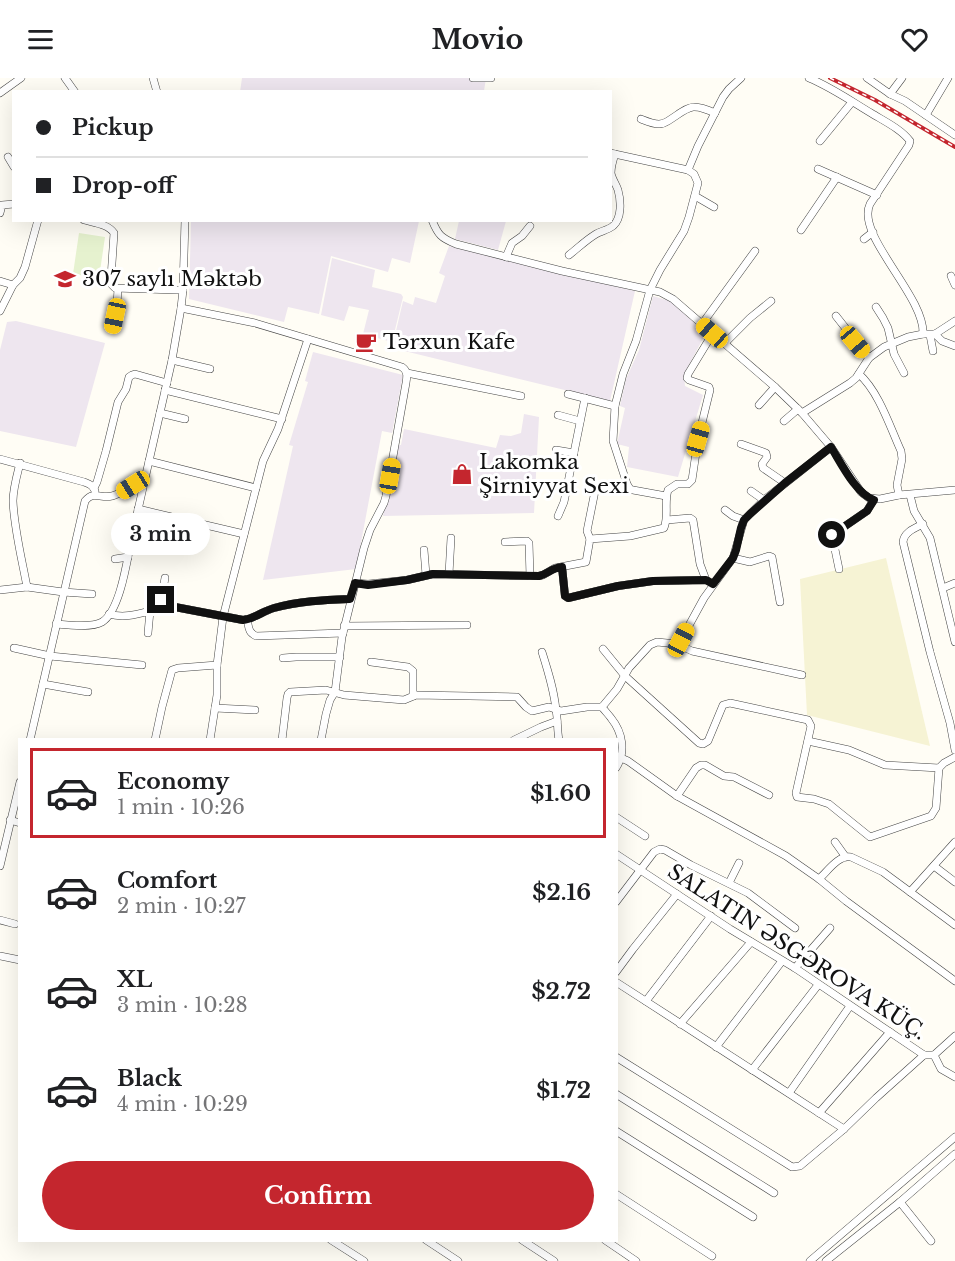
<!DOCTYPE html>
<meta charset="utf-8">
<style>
body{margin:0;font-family:"Libre Baskerville",serif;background:#f6f6f6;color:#202124;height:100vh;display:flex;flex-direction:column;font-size:22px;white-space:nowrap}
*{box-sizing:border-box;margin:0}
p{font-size:20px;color:#757577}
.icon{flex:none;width:33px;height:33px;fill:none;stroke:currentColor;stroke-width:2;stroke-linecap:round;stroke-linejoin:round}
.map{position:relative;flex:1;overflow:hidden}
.panel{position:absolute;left:18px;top:660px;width:600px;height:504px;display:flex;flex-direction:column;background:#fff;border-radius:0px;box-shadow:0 6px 24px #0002}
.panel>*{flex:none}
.banner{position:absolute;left:12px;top:12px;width:600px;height:132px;border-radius:0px;box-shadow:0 6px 24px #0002;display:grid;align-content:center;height:132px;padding:0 24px;background:#fff}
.end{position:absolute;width:27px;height:27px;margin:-14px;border:8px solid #111;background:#fff;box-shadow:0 0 0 3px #fff}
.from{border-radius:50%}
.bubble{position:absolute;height:42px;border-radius:21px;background:#fff;box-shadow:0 6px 24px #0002;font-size:20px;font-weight:700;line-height:42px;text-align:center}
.car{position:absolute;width:18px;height:36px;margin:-18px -9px;border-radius:8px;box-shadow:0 0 4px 2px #0007;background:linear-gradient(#f5c518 24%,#345 0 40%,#f5c518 0 76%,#345 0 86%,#f5c518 0)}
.banner b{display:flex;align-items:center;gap:21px;height:57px;font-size:22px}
.banner b+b{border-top:2px solid #e0e0e0}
.banner i{width:15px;height:15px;background:#202124}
ul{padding:10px 0 0;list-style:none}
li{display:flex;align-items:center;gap:18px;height:90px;margin:0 12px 9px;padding:0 12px;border:3px solid transparent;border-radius:0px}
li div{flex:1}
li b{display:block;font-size:22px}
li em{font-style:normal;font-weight:700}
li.current{border-color:#c4262e}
li>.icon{width:54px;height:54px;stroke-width:1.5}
.button{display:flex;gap:12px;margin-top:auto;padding:12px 24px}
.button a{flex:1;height:69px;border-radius:36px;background:#c4262e;color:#fff;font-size:24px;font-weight:700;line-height:69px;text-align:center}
header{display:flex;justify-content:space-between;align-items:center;height:78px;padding:0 24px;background:#fff;font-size:27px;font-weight:700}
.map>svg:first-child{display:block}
.industrial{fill:#eee6ef}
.farmland{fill:#f6f3d4}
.pitch{fill:#e6f2cf}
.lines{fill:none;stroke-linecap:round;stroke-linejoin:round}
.minor-casing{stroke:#444;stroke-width:8}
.minor{stroke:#fff;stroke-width:7}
.rail-casing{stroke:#c4262e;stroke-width:4}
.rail{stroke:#fff;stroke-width:1.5;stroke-dasharray:4.5;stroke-linecap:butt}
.route{stroke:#111;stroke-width:8}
.labels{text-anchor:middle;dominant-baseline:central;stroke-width:6;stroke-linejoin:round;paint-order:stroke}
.poi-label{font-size:21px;fill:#111;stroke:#fff;text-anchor:start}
.street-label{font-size:21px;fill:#111;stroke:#fff}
</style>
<header><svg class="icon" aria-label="menu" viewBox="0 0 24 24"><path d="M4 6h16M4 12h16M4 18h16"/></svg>Movio<svg class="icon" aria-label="heart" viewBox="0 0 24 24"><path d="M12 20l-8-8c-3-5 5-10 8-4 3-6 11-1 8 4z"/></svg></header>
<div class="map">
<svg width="955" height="1183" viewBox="0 0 955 1183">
<rect width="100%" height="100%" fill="#fffdf5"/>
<g class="industrial">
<polygon points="242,0 486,0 484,13 240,14"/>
<polygon points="191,143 191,142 419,143 410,185 392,180 388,194 331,178 319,236 288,229 284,244 189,221"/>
<polygon points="459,143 506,143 498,172 455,161"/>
<polygon points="449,168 635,213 610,323 392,270 403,223 413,227 415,219 436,225 445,198 439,195"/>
<polygon points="332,180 375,192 372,209 401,216 403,219 392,264 363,256 369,232 349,228 344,243 321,237"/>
<polygon points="653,218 670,223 706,255 684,296 685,308 703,317 678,399 627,389 629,369 617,366 625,330 620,328 626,301 639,272"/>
<polygon points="16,243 105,265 76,369 0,353 0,272 7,244"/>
<polygon points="313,274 403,297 392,355 382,353 356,491 263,502 293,368 289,367 308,304 305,303"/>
<polygon points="524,336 539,339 534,435 383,438 398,367 401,367 404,351 496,370 500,357 511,358 521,355"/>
</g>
<polygon class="farmland" points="886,480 930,668 807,637 800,501"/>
<polygon class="pitch" points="79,155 105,159 99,200 73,196"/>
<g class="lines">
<defs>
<g id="minor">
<polyline points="65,0 75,14"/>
<polyline points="153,0 157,14"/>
<polyline points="473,0 491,0"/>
<path d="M809 0C831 9 851 23 871 35 884 43 901 51 910 63L909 67 870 126C855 157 925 218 923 256"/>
<polyline points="867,0 890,16 905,23 955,57"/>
<polyline points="0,15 21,0"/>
<polyline points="890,16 902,0"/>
<polyline points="926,37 948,0"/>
<path d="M641 41C646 43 653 46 659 46 663 46 665 45 668 43 690 29 690 24 715 35"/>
<polyline points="820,63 852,24"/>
<polyline points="610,75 688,92"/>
<polyline points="8,79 14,89"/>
<polyline points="818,91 877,117"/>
<polyline points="695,118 714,129"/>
<polyline points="0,135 2,127 14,126"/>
<path d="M84 142C94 145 108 146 114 155L111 200 112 207 115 210 176 212H183L185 142"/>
<path d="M432 142C438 157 441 160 456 166L562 193 660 214 673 221 775 309 802 335 831 369 861 414 869 420 880 421 899 417 955 412"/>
<polyline points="801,152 837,99"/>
<polyline points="864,161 873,154"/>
<path d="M569 177C578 170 586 162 596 156 601 153 608 152 613 148 622 140 621 123 618 112 616 106 612 101 611 95 611 88 613 82 615 76"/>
<polyline points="506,179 512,165 522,158 530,148"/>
<polyline points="951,198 955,207"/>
<polyline points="0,203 13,207"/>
<polyline points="876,229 883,240 888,250 894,276 904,295"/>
<path d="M181 230 255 245 402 289C408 293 407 299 406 305L386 418 384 425 370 452 364 470 342 559 335 614 330 622 326 636 321 662"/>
<polyline points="0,233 13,207 20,200 25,189 38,142"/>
<polyline points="836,238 869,280"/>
<polyline points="702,246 755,173"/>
<polyline points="112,250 117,226 118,211"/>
<polyline points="935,256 942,263 955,268"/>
<polyline points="930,257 933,273"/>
<polyline points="725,265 750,240 771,223"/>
<polyline points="172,282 210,291"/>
<polyline points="407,295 521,318"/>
<path d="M859 296C879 314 890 349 901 373L902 381 897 407 899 417"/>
<polyline points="165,312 282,341"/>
<polyline points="568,316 615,328"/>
<polyline points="759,327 775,309"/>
<polyline points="160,335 185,341"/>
<polyline points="802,335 850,305 856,300 869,280 884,269 908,259 923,256 935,256 955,243"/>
<polyline points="558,337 580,343"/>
<polyline points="784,343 798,331"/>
<polyline points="741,366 766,375 767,379 762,386 763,390 785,405"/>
<polyline points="556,372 574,375"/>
<path d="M0 381 84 404C89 406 93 407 95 413"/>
<polyline points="149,383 256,410"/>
<path d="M20 385C17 397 13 411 13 423 14 450 22 482 27 509"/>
<polyline points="94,410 97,404 106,373 118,324 126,311 129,299 132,297 135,296 167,305"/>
<polyline points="751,413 764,422"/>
<polyline points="910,417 914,433 930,460 955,564"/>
<polyline points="666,418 633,412 630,411 627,406 613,363 615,328 623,296 636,263 650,212 660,192 684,153 689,139 698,105 694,96 688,92 698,68 723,19 729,11 741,0"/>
<polyline points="138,431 244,456"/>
<polyline points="725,432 733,438 744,442"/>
<polyline points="558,438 564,424 585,320"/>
<polyline points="667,442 690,440 693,442 700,486 706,502 708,503"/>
<path d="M923 446C915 450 904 454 903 464L930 574 950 645 955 672"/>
<polyline points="590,461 587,453 596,408"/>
<polyline points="505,464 527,463 529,465 530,498"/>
<polyline points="131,466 156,472"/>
<polyline points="424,472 426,497"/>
<polyline points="733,480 750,484 769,478 772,479 780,524"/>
<polyline points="115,481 128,479"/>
<polyline points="562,489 565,518 568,520 618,508 653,503 706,502"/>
<polyline points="839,491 832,457 867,433 874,421"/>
<polyline points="449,496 451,460"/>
<path d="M355 505 368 506 407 502 433 496 539 498 543 497 555 490 586 484 590 461 630 458 664 450C669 438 664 425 668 412L677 406H688L692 402 698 361 710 312 709 309 689 302 687 300 688 296 713 255"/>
<polyline points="943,510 955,505"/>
<polyline points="0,512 27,509 63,514 92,516"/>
<polyline points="161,530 161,522 165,500"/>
<path d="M109 536C131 543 153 529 175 529L243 542C254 541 263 533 274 530 299 523 325 522 350 521"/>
<path d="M247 541C249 550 248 554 256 558L343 555"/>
<path d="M56 546C67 547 92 550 102 544 120 533 127 483 131 463 135 444 140 424 144 405"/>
<polyline points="344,548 467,547"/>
<polyline points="148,555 150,533"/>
<polyline points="677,566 692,573 802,597"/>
<polyline points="14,570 50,578 142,587"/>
<polyline points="603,571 625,598 699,665 703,666 708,663 723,627 730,625 808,642 811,648 796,715 797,719 814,721 829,726 870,759 931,738 936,730 939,690 944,685 955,679"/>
<path d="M542 574C548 593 554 612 556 632 558 642 557 652 559 662"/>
<polyline points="283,580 296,579 340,579"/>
<polyline points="371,584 408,589 413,593 413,618"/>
<polyline points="43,606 88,614"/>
<polyline points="215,630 255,632"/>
<path d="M30 662 85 423C94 412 100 421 112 418 124 415 131 405 144 405L172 282 181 230 183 212"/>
<polyline points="155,662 162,629 172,592 178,590 217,587"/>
<polyline points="210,662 217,617 217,587 223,539 263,383 278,351 308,261"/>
<polyline points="282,662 287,620 288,616 290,614 326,612 344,617 404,622 416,617 517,619 526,629 532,633 549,629 561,633 587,629 602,629"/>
<polyline points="514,662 541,649 557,643"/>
<polyline points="808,663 849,672 885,687 939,690"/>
<polyline points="621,680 628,683 677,718 786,778 819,801 846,823 955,903"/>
<path d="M616 690C626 674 623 655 611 640 608 636 605 633 602 629L617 611 629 590 650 567 657 564 677 566 681 562 704 520 733 480 744 442 764 422 831 369"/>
<polyline points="677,718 696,690 701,687 705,687 724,698 734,699 769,717"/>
<polyline points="616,739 645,758"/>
<polyline points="10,742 20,745"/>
<polyline points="835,764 845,778"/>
<polyline points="616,776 730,851 795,890 924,977 934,977 941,991 955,999"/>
<polyline points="0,788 20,704"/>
<polyline points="934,788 955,804"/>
<path d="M819 801C828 793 838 777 851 779L883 794 955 847"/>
<polyline points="729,805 739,785"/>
<polyline points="910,814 955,764"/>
<polyline points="616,824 654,774 660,771 665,772 691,787 748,815 795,850"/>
<polyline points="0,842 15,846"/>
<polyline points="0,878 20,882"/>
<polyline points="795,890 830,850"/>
<polyline points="616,894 633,871 677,816"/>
<polyline points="616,904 844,1051"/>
<polyline points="646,923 711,838"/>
<polyline points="680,946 751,864"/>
<polyline points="716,969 782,883"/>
<polyline points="934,977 955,958"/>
<polyline points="616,979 792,1089 800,1088 844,1051 876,1020 924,977"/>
<polyline points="752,992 818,907"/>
<polyline points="789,1015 850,928"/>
<polyline points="616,1016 774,1115"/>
<polyline points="819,1035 890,954"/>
<polyline points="616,1053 753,1139"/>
<polyline points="616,1116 712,1178"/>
<polyline points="900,1124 931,1163"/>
<polyline points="331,1162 364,1183"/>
<polyline points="426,1162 458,1183"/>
<polyline points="522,1162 554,1183"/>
<polyline points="605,1162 636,1183"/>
<polyline points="810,1183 955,1059"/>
<polyline points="826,1183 900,1124 955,1076"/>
</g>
</defs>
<use href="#minor" class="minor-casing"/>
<use href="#minor" class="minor"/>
<defs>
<polyline id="rail" points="830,0 875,22 955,69"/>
</defs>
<use href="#rail" class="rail-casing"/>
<use href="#rail" class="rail"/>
</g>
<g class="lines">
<path class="route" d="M161 522V530L175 529 243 542C254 541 263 533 274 530 299 523 325 522 350 521L355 505 368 507 407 502 433 496 539 498C548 496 551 490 562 489L565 518 568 520 618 508 653 503 706 502 713 506 733 480 736 472 741 450 744 442 750 436 785 405 831 369C841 385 856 416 874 422L867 433 832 457"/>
</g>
<defs>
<symbol id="school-bare" viewBox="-9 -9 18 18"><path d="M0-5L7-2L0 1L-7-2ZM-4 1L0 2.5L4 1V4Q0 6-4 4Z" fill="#c4262e" stroke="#fff" stroke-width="2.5" paint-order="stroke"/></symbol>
<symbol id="cafe-bare" viewBox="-9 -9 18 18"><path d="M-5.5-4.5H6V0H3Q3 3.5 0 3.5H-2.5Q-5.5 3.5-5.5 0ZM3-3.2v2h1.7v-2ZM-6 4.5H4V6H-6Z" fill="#c4262e" stroke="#fff" stroke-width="2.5" paint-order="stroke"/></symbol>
<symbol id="shop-bare" viewBox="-9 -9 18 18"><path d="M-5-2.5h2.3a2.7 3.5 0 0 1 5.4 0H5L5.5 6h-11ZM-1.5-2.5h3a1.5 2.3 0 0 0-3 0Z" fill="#c4262e" stroke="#fff" stroke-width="2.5" paint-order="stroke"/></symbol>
</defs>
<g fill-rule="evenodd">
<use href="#school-bare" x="50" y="186" width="30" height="30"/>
<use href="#cafe-bare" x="351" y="249" width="30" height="30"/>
<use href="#shop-bare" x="447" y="381" width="30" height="30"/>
</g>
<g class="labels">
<g class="poi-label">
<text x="82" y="201">307 saylı Məktəb</text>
<text x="383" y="264">Tərxun Kafe</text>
<text x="479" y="384">Lakomka<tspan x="479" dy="24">Şirniyyat Sexi</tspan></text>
</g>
<g class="street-label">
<text transform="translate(797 874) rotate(33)">SALATIN ƏSGƏROVA KÜÇ.</text>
</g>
</g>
</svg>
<i class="end from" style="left:832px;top:457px"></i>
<i class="end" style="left:161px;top:522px"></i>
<div class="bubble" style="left:111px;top:435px;width:99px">3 min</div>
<i class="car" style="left:115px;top:238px;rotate:192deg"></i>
<i class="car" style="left:712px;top:255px;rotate:311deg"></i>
<i class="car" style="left:855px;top:264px;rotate:140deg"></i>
<i class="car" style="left:698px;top:361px;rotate:16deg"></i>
<i class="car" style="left:390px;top:398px;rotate:10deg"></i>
<i class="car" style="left:133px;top:407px;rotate:238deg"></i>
<i class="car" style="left:681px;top:562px;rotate:28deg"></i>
<div class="banner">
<b><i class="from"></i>Pickup</b>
<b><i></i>Drop-off</b>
</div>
<section class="panel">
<ul>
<li class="current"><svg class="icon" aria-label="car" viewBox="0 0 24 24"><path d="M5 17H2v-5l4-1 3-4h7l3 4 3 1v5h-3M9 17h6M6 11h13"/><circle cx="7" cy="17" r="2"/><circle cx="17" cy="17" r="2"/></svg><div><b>Economy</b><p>1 min · 10:26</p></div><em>$1.60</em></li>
<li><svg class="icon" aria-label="car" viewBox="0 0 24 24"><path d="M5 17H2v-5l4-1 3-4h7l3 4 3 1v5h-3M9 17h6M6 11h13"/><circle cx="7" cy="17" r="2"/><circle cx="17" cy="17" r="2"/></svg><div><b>Comfort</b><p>2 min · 10:27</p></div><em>$2.16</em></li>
<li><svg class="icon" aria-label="car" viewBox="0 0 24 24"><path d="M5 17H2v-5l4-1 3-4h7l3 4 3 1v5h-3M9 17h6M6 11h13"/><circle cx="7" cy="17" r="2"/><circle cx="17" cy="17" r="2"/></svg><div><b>XL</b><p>3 min · 10:28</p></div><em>$2.72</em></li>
<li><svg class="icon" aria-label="car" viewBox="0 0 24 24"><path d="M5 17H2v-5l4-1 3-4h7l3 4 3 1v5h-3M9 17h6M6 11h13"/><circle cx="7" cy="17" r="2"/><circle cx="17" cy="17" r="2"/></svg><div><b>Black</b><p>4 min · 10:29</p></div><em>$1.72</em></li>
</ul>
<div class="button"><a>Confirm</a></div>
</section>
</div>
